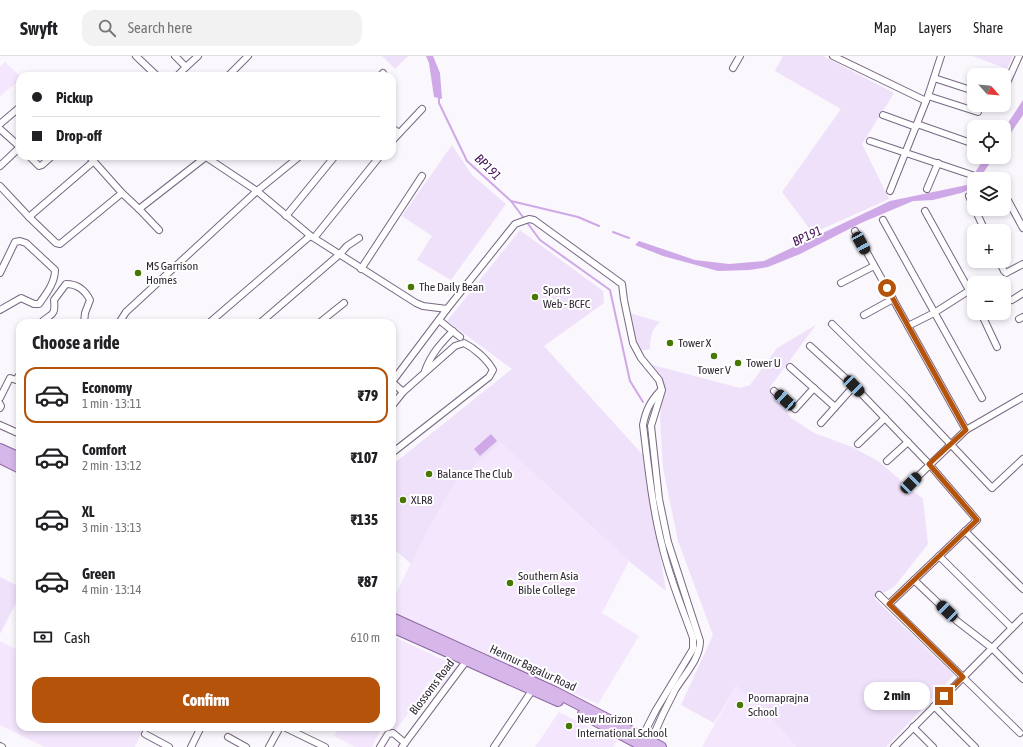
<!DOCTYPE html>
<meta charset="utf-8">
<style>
body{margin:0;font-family:"Asap Condensed",sans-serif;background:#f2f2f2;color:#202124;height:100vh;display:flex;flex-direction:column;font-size:15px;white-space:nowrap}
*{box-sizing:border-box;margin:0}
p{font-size:13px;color:#757577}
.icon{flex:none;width:22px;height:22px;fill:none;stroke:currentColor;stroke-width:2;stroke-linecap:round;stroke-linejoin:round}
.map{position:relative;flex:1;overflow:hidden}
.side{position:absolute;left:16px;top:263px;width:380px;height:412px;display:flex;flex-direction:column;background:#fff;border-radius:12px;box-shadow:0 2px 6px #0003}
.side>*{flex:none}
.hud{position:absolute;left:16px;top:16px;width:380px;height:88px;border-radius:12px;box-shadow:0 2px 6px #0003;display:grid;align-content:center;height:88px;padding:0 16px;background:#fff}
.needle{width:26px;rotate:117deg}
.buttons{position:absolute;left:967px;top:12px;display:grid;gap:8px}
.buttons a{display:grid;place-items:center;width:44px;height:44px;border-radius:8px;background:#fff;box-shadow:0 2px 6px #0003;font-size:20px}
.end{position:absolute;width:18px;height:18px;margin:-9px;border:5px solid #b45309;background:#fff;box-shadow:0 0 0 2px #fff}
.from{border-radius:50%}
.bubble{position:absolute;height:28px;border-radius:12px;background:#fff;box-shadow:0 2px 6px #0003;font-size:13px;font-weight:800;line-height:28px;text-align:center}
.car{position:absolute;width:12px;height:24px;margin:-12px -6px;border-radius:5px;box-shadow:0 0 3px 1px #0007;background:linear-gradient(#222 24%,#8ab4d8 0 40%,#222 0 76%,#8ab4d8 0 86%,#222 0)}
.hud b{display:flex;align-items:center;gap:14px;height:38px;font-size:15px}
.hud b+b{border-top:1px solid #e0e0e0}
.hud i{width:10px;height:10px;background:#202124}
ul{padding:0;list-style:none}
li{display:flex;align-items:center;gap:12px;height:56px;margin:0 8px 6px;padding:0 8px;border:2px solid transparent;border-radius:12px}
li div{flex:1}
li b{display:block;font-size:15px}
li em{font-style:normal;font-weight:800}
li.on{border-color:#b45309}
li>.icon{width:36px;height:36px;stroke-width:1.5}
h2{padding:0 16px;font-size:18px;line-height:48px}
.pay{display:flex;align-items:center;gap:10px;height:44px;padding:0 16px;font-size:15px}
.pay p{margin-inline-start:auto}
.button{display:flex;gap:8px;margin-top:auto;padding:8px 16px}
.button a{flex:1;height:46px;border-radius:12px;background:#b45309;color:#fff;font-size:16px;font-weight:800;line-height:46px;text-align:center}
header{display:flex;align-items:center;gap:24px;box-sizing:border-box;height:56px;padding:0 20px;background:#fff;border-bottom:1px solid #e0e0e0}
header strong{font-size:19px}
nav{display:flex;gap:22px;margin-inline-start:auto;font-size:14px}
.search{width:280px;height:36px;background:#f2f2f2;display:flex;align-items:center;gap:10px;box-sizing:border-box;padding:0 14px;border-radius:12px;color:#757577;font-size:15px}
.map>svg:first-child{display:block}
.built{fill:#f4e7fd}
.green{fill:#f0e1fb}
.water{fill:#cfa8e7}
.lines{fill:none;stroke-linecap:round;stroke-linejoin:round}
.stream{stroke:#cfa8e7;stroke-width:2}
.street-casing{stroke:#786882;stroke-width:8}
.primary-casing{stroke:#8b66a1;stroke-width:12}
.street{stroke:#fff;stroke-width:6}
.primary{stroke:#d7b7e9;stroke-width:10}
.route{stroke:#b45309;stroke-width:5}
.poi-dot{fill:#477902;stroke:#fff;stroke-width:1.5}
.labels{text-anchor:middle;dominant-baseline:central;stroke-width:4;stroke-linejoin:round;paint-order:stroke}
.poi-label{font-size:12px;fill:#312a35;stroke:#fff;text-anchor:start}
.street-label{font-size:12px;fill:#312a35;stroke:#fff}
.water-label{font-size:13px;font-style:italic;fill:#420e59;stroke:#fff}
</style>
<header>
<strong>Swyft</strong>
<div class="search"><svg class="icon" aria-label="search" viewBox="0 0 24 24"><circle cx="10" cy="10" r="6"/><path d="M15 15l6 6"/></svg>Search here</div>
<nav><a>Map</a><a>Layers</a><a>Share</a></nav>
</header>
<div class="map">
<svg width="1023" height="691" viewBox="0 0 1023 691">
<rect width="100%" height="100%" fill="#faf7fd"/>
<g class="built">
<polygon points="5,6 20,20 20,24 0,40 0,11"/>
<polygon points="501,387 629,505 602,557 639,580 598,648 392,556 392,546 428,471 455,427"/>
<polygon points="392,580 459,611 442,633 428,626 418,644 395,675 390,671 392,671"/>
<polygon points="0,585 20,595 20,671 144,671 135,691 44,691 0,669"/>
<polygon points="736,630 779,670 796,691 702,691"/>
<polygon points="559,656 617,685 613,691 535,691"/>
<polygon points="339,671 382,671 372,691 355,691 334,680"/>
</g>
<g class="green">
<polygon points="382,0 408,0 395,13"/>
<polygon points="783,0 823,0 894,37 862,88 889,143 813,177 782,136 841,53 775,15"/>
<polygon points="973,0 1013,0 1007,13"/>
<polygon points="452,89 472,119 506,148 451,224 417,204 432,180 402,160"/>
<polygon points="520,174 603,235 604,247 544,290 643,399 666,535 629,505 501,387 455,427 429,471 411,508 392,491 392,409 512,313 447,265"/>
<path d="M626 256 660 266C651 274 650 282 650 293L638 295Z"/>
<polygon points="816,269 770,331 791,362 814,377 852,391 878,405 923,443 928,488 894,531 874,542 954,619 886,691 796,691 779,670 736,630 714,667 681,649 713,579 678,485 663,412 660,361 664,332 645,307 740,332 750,329 777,292"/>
<polygon points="0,521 20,531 20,539 0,578"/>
</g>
<g class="water">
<polygon points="426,0 433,0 440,17 442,43 434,41 429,7"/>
<polygon points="1023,44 1023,59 1004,87 1004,73"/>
<polygon points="985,101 994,101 979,123 974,123 973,132 961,137 933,144 913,145 861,167 800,198 768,211 749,214 718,215 663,200 635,189 639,185 695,204 729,208 764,205 890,145 967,129"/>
<polygon points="491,378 497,385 480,400 474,393"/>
</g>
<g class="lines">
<g class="stream">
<polyline points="439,39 439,47 467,105 511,145 578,161 599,170"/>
<polyline points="511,145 540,184 610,234 630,325 643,346"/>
<polyline points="613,176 629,182"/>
</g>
<defs>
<g id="street">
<polyline points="136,0 157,20"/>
<polyline points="175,0 186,11 177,20"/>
<polyline points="833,0 926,45"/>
<polyline points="186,11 198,0"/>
<polyline points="733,12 740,0"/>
<polyline points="228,20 248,0"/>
<polyline points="380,20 383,17"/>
<polyline points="934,22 974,35"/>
<polyline points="1005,31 1019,0"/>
<polyline points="928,40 978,56"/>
<polyline points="883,59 916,71"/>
<polyline points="0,68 20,51"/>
<polyline points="917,68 974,88"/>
<polyline points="392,72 399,77"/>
<polyline points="0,73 20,91"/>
<polyline points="392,85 422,53"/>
<polyline points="870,85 972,119"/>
<polyline points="29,100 39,110 42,109 52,100"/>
<polyline points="89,100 122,137 139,153 207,100"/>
<polyline points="300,100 257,135 312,181"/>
<path d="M380 100 314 182 416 247 423 250 447 253 515 168 529 163 534 164 622 228 624 244 633 287 641 302 659 324 662 334 651 370 659 443 668 486 700 585C700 603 684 619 675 634 666 651 658 668 651 685"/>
<polyline points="0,110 20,91"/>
<polyline points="0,130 29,161 94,105"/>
<polyline points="927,133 938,107"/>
<polyline points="890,135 928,40 941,0"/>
<polyline points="1005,139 1023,172"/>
<polyline points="969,140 974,151"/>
<polyline points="139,153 159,174"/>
<polyline points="975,153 985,175"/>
<polyline points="925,155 974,243"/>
<polyline points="286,160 335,100"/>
<polyline points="29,161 56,187 60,188 122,137"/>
<polyline points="883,164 982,342"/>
<polyline points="855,175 966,374"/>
<polyline points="999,205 1004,215 1006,217 1023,208"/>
<polyline points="361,213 422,120"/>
<path d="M0 217 15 186 20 185 26 187 55 214C55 227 46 238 39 248H34L21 242 0 254"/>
<polyline points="841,227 874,210"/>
<polyline points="1012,244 1023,237"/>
<polyline points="981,257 997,291"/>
<polyline points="864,259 893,243"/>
<polyline points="1019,263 1023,261"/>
<polyline points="439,264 460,281"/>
<path d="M41 267C50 257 56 262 54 244L66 228C77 228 85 234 90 244L85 257 84 267"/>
<polyline points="119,267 126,256 257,135 206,101"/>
<polyline points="209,267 310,180"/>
<polyline points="260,267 340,198 347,190 359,182"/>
<polyline points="319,267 344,247"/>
<polyline points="832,268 906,341 992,432 1023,403"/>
<polyline points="908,270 934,257 970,234"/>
<polyline points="810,290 854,330 929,408 977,464 889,548"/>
<polyline points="790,311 835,351"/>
<path d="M425 315C431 298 441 287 453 275"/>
<polyline points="392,326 447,253"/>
<polyline points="392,326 403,336"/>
<polyline points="774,335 795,353 814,332"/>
<polyline points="0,342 10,322 16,324 20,318"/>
<polyline points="0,348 1,350 0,352"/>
<path d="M392 350 403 336 455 290 464 287C474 292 487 303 493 314L489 321 392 397"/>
<polyline points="821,367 854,330"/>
<polyline points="0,369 20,378"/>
<polyline points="858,388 885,362"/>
<polyline points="887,405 908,386"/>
<polyline points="911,427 966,374 1023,341"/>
<polyline points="965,475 1023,533"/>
<polyline points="939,500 1012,572"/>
<polyline points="914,524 957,565 992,592 1023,623"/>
<polyline points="879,539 1020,677"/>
<polyline points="934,650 975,691"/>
<polyline points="284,671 325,691"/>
<polyline points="913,671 933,691"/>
<polyline points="145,678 169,691"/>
<polyline points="228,681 246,691"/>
<path d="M642 681 656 654 693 593V582C682 551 669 521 662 489 652 450 648 409 643 369 646 354 650 346 660 335"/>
<polyline points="0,690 2,691"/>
<polyline points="191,691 201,671"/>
<polyline points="269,691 280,671"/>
<polyline points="380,691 388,678 393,677 405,687"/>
<polyline points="402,691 467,604"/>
<polyline points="494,691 533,633"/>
<polyline points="894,691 1023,561"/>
</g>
<g id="primary">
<polyline points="0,393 20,402"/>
<polyline points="0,402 20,412"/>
<polyline points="392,562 555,636 661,691"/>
<polyline points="392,571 558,645"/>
<polyline points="583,658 645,691"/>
</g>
</defs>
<use href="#street" class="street-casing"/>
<use href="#primary" class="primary-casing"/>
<use href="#street" class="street"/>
<use href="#primary" class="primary"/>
</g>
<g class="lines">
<polyline class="route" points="887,232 966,374 929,408 977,464 889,548 963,621 944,640"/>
</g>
<g class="poi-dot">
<circle cx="138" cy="217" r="4"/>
<circle cx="411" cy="231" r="4"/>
<circle cx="535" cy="241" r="4"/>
<circle cx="670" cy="287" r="4"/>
<circle cx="714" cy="300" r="4"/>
<circle cx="738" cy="307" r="4"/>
<circle cx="429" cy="418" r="4"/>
<circle cx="403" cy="444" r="4"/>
<circle cx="510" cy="527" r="4"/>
<circle cx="740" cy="649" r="4"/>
<circle cx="569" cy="670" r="4"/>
</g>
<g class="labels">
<g class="poi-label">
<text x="146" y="210">MS Garrison<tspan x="146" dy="14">Homes</tspan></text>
<text x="419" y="231">The Daily Bean</text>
<text x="543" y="234">Sports<tspan x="543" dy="14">Web - BCFC</tspan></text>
<text x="678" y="287">Tower X</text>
<text x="746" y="307">Tower U</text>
<text x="714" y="314" text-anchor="middle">Tower V</text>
<text x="437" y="418">Balance The Club</text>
<text x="411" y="444">XLR8</text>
<text x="518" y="520">Southern Asia<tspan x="518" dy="14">Bible College</tspan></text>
<text x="748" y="642">Poornaprajna<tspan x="748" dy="14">School</tspan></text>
<text x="577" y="663">New Horizon<tspan x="577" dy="14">International School</tspan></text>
</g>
<g class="street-label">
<text transform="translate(533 612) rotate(25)">Hennur Bagalur Road</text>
<text transform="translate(432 631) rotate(-53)">Blossoms Road</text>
</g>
<g class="water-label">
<text transform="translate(488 111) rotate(44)">BP191</text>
<text transform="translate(807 180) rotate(-25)">BP191</text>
</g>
</g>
</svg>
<div class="buttons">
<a><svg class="needle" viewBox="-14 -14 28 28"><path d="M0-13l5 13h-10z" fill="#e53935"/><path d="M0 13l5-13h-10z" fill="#757577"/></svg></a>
<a><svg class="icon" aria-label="locate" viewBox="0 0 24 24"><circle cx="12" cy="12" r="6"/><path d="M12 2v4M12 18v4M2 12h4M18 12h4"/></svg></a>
<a><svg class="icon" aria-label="layers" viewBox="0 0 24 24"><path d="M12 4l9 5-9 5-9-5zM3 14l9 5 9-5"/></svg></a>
<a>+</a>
<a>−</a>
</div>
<i class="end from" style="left:887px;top:232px"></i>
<i class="end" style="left:944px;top:640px"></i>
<div class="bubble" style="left:864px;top:626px;width:66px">2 min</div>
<i class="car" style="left:861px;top:187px;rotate:151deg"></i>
<i class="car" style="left:854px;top:330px;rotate:136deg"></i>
<i class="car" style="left:785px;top:344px;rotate:312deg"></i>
<i class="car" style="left:911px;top:427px;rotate:45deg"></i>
<i class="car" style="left:947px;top:555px;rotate:314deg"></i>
<div class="hud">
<b><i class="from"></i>Pickup</b>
<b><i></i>Drop-off</b>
</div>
<section class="side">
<h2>Choose a ride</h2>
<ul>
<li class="on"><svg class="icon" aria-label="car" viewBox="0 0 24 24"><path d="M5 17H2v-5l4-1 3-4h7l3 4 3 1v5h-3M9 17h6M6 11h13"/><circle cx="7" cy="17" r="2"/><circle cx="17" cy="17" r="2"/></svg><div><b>Economy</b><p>1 min · 13:11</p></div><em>₹79</em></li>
<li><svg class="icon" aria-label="car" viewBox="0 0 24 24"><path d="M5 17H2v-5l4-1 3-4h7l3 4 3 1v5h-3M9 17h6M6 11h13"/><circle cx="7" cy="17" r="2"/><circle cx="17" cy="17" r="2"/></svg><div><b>Comfort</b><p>2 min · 13:12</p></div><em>₹107</em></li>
<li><svg class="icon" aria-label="car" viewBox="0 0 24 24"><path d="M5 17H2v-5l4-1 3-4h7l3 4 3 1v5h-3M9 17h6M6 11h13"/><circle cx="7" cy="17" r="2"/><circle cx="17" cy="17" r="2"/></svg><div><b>XL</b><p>3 min · 13:13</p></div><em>₹135</em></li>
<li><svg class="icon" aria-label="car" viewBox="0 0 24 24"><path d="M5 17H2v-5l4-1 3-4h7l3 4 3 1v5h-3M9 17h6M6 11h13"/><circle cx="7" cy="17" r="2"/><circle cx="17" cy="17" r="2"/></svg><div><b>Green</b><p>4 min · 13:14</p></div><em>₹87</em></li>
</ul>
<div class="pay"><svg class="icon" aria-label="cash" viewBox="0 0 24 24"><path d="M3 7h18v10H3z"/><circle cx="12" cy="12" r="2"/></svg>Cash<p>610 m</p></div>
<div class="button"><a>Confirm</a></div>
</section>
</div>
